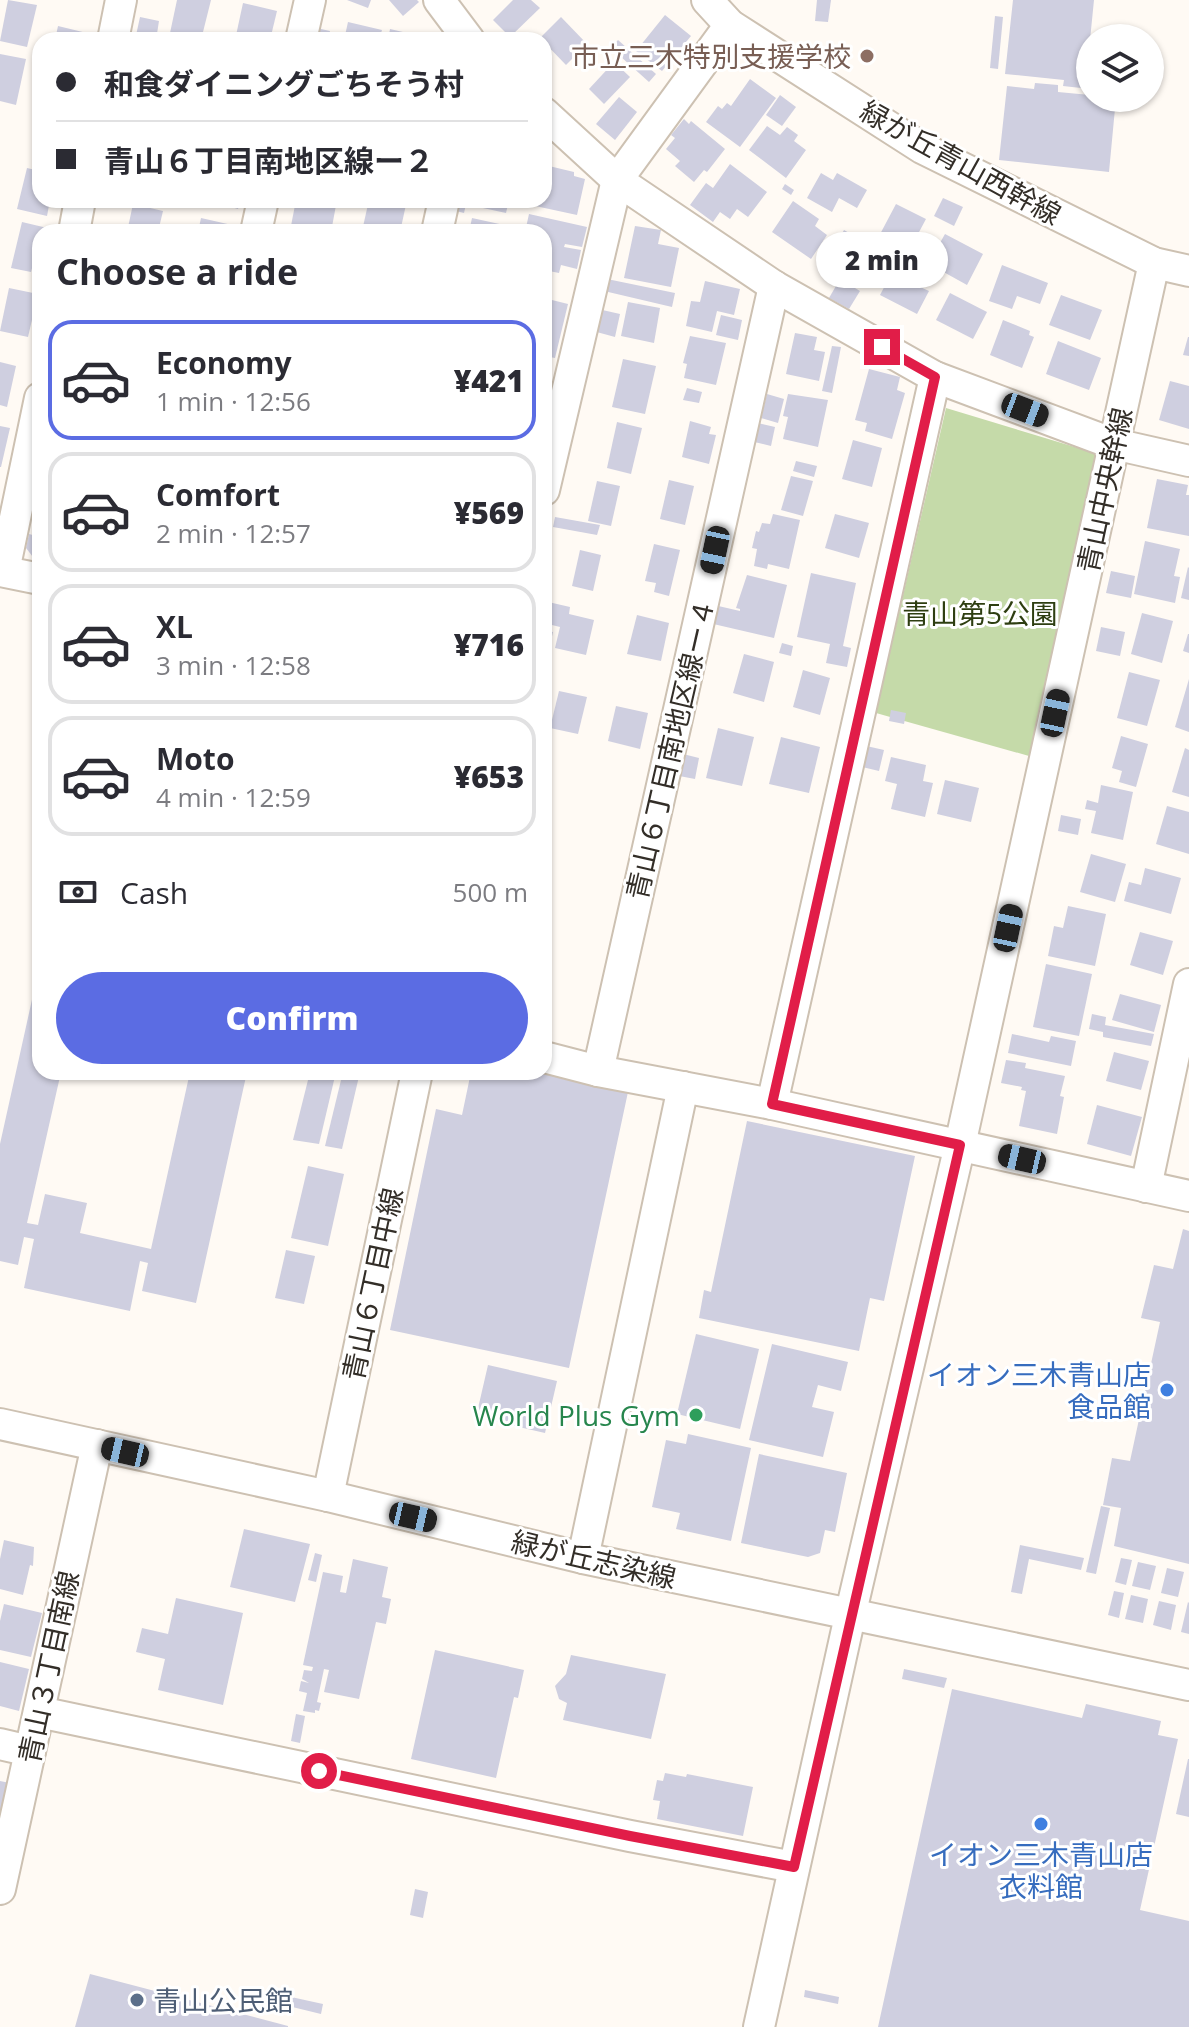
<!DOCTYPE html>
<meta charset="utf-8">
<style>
body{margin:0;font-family:"Open Sans","Noto Sans JP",sans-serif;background:#f2f2f3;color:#2b2b33;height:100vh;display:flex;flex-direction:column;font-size:30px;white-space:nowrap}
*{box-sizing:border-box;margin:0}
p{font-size:26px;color:#7c7c81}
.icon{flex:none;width:44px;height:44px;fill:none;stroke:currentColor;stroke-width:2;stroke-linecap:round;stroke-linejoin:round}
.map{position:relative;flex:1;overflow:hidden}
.side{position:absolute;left:32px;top:224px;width:520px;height:856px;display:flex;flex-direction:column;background:#fff;border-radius:24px;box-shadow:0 2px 6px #0004}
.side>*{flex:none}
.banner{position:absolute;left:32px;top:32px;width:520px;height:176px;border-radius:24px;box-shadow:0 2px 6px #0004;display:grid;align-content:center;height:176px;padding:0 24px;background:#fff}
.tools{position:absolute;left:1076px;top:24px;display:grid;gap:16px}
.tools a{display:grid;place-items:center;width:88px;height:88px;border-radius:50%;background:#fff;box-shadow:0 2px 6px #0004;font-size:40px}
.end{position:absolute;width:36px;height:36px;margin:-18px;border:10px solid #e11d48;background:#fff;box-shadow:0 0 0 4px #fff}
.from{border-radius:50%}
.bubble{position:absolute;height:56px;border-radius:28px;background:#fff;box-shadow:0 2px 6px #0004;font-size:26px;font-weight:800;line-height:56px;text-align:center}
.car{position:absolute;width:24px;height:48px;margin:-24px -12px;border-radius:10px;box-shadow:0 0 6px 2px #0007;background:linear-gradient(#222 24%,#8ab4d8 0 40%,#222 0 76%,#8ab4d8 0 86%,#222 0)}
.banner b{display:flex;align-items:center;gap:28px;height:76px;font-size:30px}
.banner b+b{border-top:2px solid #e1e1e2}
.banner i{width:20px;height:20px;background:#2b2b33}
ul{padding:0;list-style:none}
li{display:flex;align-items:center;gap:24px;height:120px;margin:0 16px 12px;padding:0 8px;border:4px solid #e1e1e2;border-radius:24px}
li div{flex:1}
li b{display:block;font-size:30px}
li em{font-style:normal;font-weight:800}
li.active{border-color:#5b6ce3}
li>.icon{width:72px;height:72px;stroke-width:1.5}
h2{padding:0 24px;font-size:36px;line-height:96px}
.pay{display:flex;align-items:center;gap:20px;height:88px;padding:0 24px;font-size:30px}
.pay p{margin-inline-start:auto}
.primary-button{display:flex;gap:16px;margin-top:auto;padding:16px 24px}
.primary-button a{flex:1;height:92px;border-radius:48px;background:#5b6ce3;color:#fff;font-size:32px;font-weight:800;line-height:92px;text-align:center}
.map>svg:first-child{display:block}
.green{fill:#c5daa9}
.building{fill:#cfcfe0}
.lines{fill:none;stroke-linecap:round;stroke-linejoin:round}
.minor-casing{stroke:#cdc1b2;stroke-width:34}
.minor{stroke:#fff;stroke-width:30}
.route{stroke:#e11d48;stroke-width:10}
.education-dot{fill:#8d6e63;stroke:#fff;stroke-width:3}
.shop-dot{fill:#3f7fe0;stroke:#fff;stroke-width:3}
.leisure-dot{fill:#2e9e5b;stroke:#fff;stroke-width:3}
.service-dot{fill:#5c6f8a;stroke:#fff;stroke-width:3}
.labels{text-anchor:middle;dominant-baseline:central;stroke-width:6;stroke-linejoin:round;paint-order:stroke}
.education-label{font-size:28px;fill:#785e54;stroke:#fff;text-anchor:end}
.street-label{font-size:28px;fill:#332e28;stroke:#fff}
.park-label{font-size:28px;fill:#2e3e11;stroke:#fff}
.shop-label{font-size:28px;fill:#366cbe;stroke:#fff;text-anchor:end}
.leisure-label{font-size:28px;fill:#27864d;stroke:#fff;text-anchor:end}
.service-label{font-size:28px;fill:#4e5e75;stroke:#fff;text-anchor:start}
</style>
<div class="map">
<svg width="1189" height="2027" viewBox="0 0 1189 2027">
<rect width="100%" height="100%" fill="#fffaf4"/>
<polygon class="green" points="946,408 1098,454 1029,756 876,713"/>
<g class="building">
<polygon points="8,0 37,5 27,47 0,41"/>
<polygon points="177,0 211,0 201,40 170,33"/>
<polygon points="347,0 371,0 368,8"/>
<polygon points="389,0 417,0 419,2 403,16"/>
<polygon points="513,0 531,0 540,8 510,37 493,20"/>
<polygon points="817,0 831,0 828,22 815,21"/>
<polygon points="1013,0 1094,0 1086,80 1090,81 1090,89 1063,86 1064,80 1005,74"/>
<polygon points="243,3 277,11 270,40 235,40"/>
<polygon points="665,15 691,36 662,71 636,51"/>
<polygon points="995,16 1003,17 998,69 990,68"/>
<polygon points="140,17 159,21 156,40 135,40"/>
<polygon points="561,17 587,44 566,65 540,38"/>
<polygon points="348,22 382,30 379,40 344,40"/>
<polygon points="58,26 95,35 93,40 55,40"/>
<polygon points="312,27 330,31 328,40 310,40"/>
<polygon points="390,29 433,39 432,40 388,40"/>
<polygon points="618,40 656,74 649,82 611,48"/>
<polygon points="0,54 26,59 16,105 0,101"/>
<polygon points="614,62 630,77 604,104 589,89"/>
<polygon points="750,79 776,98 740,147 706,122 718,106 722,109 727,103 731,106"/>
<polygon points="1035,83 1058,85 1058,92 1090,95 1090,98 1116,98 1109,172 999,160 1007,86 1034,89"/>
<polygon points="780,95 796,107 782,126 766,115"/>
<polygon points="619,97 637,112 615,140 596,124"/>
<polygon points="684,119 689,124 691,121 725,149 707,172 704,170 694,182 675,166 680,161 666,149 675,138 671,135"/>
<polygon points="767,126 780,135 787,127 798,135 794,141 806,150 786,178 749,150"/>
<polygon points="730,164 767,192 748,217 737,209 730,219 720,212 713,222 690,205 706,183 713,188"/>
<polygon points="549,166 574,172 574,176 585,179 577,215 526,204 527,200 544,200 544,172 547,173"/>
<polygon points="27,168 40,171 40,200 50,200 47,216 17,209"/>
<polygon points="821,173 833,180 837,173 867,190 857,208 839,198 832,212 807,198"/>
<polygon points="785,184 794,190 791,195 782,189"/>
<polygon points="943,198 963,207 954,226 934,216"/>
<polygon points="222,200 240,200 238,209 221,204"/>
<polygon points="296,200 337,200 331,232 290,231"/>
<polygon points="369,200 407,200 400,232 362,231"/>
<polygon points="446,200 467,200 464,213 444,208"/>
<polygon points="470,200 509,200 506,213 469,205"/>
<polygon points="793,201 819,219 815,226 827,235 811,259 772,232"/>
<polygon points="133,204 163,211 158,232 127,232"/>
<polygon points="896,204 926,219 918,234 925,238 915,257 878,238"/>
<polygon points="529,214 587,227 582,247 565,244 564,247 581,250 577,269 561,265 559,273 544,270 544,232 525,232"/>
<polygon points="201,218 232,225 230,232 198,232"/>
<polygon points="472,218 504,225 502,232 469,232"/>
<polygon points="22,222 60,231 40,232 40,254 36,253 31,272 11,268"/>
<polygon points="635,226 661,230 658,244 679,248 671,287 624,278"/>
<polygon points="844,230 875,248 869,259 879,264 867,286 826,263"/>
<polygon points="945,234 983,254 967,285 940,270 944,262 932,257"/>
<polygon points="898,261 924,275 918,286 929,291 917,314 880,295"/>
<polygon points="1002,265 1048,283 1040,304 1017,296 1012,309 989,301"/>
<polygon points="607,279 675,293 672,307 604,291"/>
<polygon points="840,279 860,291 849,309 829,298"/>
<polygon points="705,281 740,289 734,315 717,311 712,332 686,326 691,301 700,302"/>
<polygon points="9,288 38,294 28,337 0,331"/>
<polygon points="950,293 987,312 973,339 936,320"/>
<polygon points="1061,295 1102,310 1090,340 1049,325"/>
<polygon points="544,298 568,304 555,358 544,356"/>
<polygon points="628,302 660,308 654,343 621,336"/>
<polygon points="598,309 620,314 615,337 593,331"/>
<polygon points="721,315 742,320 738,340 716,335"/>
<polygon points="1003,320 1030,331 1029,335 1034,337 1022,368 990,355"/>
<polygon points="795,333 817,337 814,350 825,352 819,381 786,374"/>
<polygon points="690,336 726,343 716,385 684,378 687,364 683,363"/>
<polygon points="1188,337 1189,337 1189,356 1183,355"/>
<polygon points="1058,341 1101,358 1089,390 1046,374"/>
<polygon points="832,346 841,347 832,393 822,391"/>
<polygon points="623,359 656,366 645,414 612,407"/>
<polygon points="0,362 16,366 7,407 0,405"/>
<polygon points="869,369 900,377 897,390 905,393 892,439 865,431 867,423 855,420"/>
<polygon points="544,375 551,376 545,400 544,400"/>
<polygon points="1170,381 1189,386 1189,429 1159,420"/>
<polygon points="687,388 702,392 699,403 683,400"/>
<polygon points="767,394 784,399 778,423 761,418"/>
<polygon points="788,394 828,400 818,447 783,439 788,417 783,416"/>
<polygon points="690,421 711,427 709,434 716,435 709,464 682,457"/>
<polygon points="617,422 642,428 631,474 607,468"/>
<polygon points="754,422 775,427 771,446 750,441"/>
<polygon points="0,426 10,428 1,467 0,467"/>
<polygon points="853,440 882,448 872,487 842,479"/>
<polygon points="796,461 817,466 814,477 793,471"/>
<polygon points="791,476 813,481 803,516 781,510"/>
<polygon points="1157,479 1188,485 1186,495 1189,495 1189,536 1147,528"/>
<polygon points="669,480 694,486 685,525 660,519"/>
<polygon points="597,481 620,486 611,526 588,521"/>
<polygon points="773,514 800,520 789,569 768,564 767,569 754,566 757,549 752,548 756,531 759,532 762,523 770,524"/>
<polygon points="835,514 869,523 859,558 825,548"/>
<polygon points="555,517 600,525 597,535 553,527"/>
<polygon points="29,534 40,537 40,562 36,561 26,548"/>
<polygon points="1145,541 1180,549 1174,576 1180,577 1175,603 1134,594"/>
<polygon points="654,544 680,550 669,596 654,592 656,583 645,581"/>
<polygon points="580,550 601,555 593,591 572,586"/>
<polygon points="1188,567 1189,568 1189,600 1181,598"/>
<polygon points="1111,571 1135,576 1131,598 1106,593"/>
<polygon points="811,573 856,583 843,646 851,648 847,667 826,663 830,644 797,637"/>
<polygon points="747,575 787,585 774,638 709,623 714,605 740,611 740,609 736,608"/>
<polygon points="544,601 570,607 569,614 594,620 586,655 555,648 560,627 544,623"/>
<polygon points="1142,613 1173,621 1162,663 1131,654"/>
<polygon points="637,615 669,623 661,661 627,654"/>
<polygon points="1101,627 1125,632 1120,656 1096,651"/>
<polygon points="544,630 553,632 548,653 544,652"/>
<polygon points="1188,634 1189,634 1189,653 1183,651"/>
<polygon points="782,643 793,646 791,656 779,653"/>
<polygon points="744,654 774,662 764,702 733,693"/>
<polygon points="803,670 830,678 820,715 793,707"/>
<polygon points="1129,672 1160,680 1147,726 1117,718"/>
<polygon points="1189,679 1189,732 1175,727"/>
<polygon points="559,691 587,697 578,734 550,728"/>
<polygon points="616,706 648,713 640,749 608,741"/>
<polygon points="891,710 906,713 904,724 889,721"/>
<polygon points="718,728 754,737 742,786 706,778"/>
<polygon points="1121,736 1148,744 1136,787 1119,782 1122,771 1112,768"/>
<polygon points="781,737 820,747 809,793 769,784"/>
<polygon points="862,745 884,750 879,771 858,766"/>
<polygon points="1185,748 1189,750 1189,797 1172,792"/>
<polygon points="679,753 699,758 695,779 674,775"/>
<polygon points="891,757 926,765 923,781 933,783 925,817 891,809 897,784 885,781"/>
<polygon points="945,780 979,788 971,822 937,814"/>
<polygon points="1101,785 1133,792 1123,840 1091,833 1096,811 1085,809 1087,800 1098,803"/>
<polygon points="1167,806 1189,812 1189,854 1156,844"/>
<polygon points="1061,815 1081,819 1078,835 1058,831"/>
<polygon points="1091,854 1126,864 1115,902 1080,892"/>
<polygon points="1145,868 1181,878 1171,914 1124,901 1129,882 1141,885"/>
<polygon points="1068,906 1106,914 1095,966 1048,956 1054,926 1063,928"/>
<polygon points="1140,932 1173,941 1163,975 1130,965"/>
<polygon points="1046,964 1092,974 1079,1036 1033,1027"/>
<polygon points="39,968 40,1072 61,1072 27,1223 38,1225 45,1194 87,1203 80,1233 151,1249 190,1072 247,1072 196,1303 142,1291 148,1263 140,1261 130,1311 24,1288 34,1239 24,1237 18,1265 0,1261 0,1144"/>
<polygon points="1120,994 1161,1005 1154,1032 1112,1020"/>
<polygon points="1092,1014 1106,1017 1105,1025 1154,1034 1151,1046 1103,1037 1103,1032 1089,1029"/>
<polygon points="1012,1034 1049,1042 1051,1036 1076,1041 1071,1066 1008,1053"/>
<polygon points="1114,1052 1149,1061 1141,1090 1106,1081"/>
<polygon points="1006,1060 1026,1063 1025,1068 1065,1076 1060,1096 1064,1097 1057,1134 1019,1126 1026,1091 1021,1090 1022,1087 1001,1083"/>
<polygon points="310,1072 336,1072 319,1144 293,1140"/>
<polygon points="343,1072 360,1072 342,1149 325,1146"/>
<polygon points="471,1072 535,1072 628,1092 569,1368 390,1330 436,1109 462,1115"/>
<polygon points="1097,1105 1142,1117 1131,1156 1087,1144"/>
<polygon points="747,1121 915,1156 884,1301 870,1298 859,1351 699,1318 704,1290 711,1292"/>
<polygon points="308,1166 344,1174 328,1246 291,1238"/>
<polygon points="1183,1229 1189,1231 1189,1564 1114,1546 1121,1508 1103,1505 1112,1458 1130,1461 1160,1322 1141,1318 1154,1265 1173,1269"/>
<polygon points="286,1250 315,1256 304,1304 275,1298"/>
<polygon points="696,1334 759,1349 740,1429 677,1414"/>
<polygon points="772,1344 848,1362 841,1391 818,1385 812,1407 834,1412 823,1457 749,1440"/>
<polygon points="488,1365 557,1381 545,1433 476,1417"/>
<polygon points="688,1434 751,1448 731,1541 676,1529 680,1513 652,1507 666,1440 686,1444"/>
<polygon points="759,1454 847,1473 835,1532 825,1530 820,1553 808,1557 741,1543"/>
<polygon points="1101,1506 1110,1508 1096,1574 1086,1572"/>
<polygon points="244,1529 310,1544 295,1602 230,1587"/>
<polygon points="4,1540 34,1547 33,1566 30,1565 23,1595 0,1589 0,1559"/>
<polygon points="1020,1545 1084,1558 1081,1570 1029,1559 1022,1594 1011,1592"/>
<polygon points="315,1553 322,1555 316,1582 308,1580"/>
<polygon points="1121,1558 1132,1560 1126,1585 1115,1582"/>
<polygon points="353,1559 388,1567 382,1597 391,1599 386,1624 376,1622 359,1699 324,1692 329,1670 324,1669 317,1702 321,1703 319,1711 315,1710 315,1713 303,1711 307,1693 299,1691 301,1681 309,1683 302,1679 304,1670 312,1671 313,1667 303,1665 323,1572 343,1576 340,1592 346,1593"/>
<polygon points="1138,1562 1156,1566 1150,1590 1132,1586"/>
<polygon points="1167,1568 1184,1572 1178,1597 1161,1593"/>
<polygon points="1114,1591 1124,1593 1119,1618 1108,1615"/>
<polygon points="1131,1595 1148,1599 1143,1623 1125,1619"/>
<polygon points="176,1598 243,1613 223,1705 158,1690 165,1659 136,1652 142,1628 168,1634"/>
<polygon points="1159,1601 1176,1605 1171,1630 1153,1625"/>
<polygon points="1188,1602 1189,1603 1189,1634 1181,1632"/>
<polygon points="4,1604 42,1613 31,1657 0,1650 0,1621"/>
<polygon points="435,1650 524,1670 518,1698 514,1697 496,1778 411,1759"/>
<polygon points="571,1655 666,1674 651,1739 563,1720 567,1703 559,1699 555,1686 566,1674"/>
<polygon points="0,1662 29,1669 19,1711 0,1706"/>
<polygon points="904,1669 947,1678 944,1688 902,1679"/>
<polygon points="952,1689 1082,1718 1086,1704 1161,1721 1158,1735 1178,1739 1140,1910 1189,1921 1189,2027 878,2027"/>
<polygon points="296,1714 305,1716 300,1743 291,1741"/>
<polygon points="1188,1759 1189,1759 1189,1817 1176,1814"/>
<polygon points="665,1773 686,1777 687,1774 753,1787 743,1836 657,1819 660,1801 653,1800 657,1780 663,1781"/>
<polygon points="0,1781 10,1783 1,1815 0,1815"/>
<polygon points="415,1889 428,1892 423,1918 410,1915"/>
<polygon points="90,1974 288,2026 288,2027 75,2027"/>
<polygon points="805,1990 839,1997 838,2004 804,1997"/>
<polygon points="282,1995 323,2004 321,2014 280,2004"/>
</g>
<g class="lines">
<defs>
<g id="minor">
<polyline points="439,0 469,40"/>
<polyline points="707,0 730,25 922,148 1154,263 1189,271"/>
<polyline points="113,40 121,0"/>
<polyline points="301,40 310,0"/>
<polyline points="544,113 617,180 774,286 935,377 1114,444 1189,461"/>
<polyline points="74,232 80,200"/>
<polyline points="256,232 263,200"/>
<polyline points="437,232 444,200"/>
<polyline points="544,490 617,180 730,25"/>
<polyline points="0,571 40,579"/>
<polyline points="4,571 40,398"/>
<polyline points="544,1057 598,1071 772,1104 1189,1196"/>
<polyline points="598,1071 774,286"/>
<polyline points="772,1104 935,377"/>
<polyline points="1146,1187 1189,984"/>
<polyline points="0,1424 328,1496 583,1558 1189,1685"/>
<polyline points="328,1496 417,1072"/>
<polyline points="583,1558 683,1087"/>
<polyline points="39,1712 630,1836 794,1867"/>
<polyline points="0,1744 30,1751"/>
<polyline points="0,1889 97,1445"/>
<polyline points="759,2027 850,1616 960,1145 1154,263"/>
</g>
</defs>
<use href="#minor" class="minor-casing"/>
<use href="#minor" class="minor"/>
</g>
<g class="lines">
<polyline class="route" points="319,1771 630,1836 794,1867 960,1145 772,1104 935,377 882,347"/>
</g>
<circle class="education-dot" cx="867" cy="56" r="8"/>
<g class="shop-dot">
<circle cx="1167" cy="1390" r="8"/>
<circle cx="1041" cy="1824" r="8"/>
</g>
<circle class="leisure-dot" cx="696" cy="1415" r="8"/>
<circle class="service-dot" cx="137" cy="2000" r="8"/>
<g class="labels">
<g class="education-label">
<text x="851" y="56">市立三木特別支援学校</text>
</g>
<g class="street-label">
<text transform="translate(961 162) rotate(29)">緑が丘青山西幹線</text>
<text transform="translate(1104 490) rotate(-78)">青山中央幹線</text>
<text transform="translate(670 749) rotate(-77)">青山６丁目南地区線ー４</text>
<text transform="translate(372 1284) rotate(-78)">青山６丁目中線</text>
<text transform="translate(594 1559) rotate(13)">緑が丘志染線</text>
<text transform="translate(48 1667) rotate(-78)">青山３丁目南線</text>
</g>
<g class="park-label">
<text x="980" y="613">青山第5公園</text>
</g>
<g class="shop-label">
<text x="1151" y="1374">イオン三木青山店<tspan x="1151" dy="32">食品館</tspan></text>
<text x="1041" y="1854" text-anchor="middle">イオン三木青山店<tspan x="1041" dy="32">衣料館</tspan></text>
</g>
<g class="leisure-label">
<text x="680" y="1415">World Plus Gym</text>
</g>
<g class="service-label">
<text x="153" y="2000">青山公民館</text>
</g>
</g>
</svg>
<div class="tools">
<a><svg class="icon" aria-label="layers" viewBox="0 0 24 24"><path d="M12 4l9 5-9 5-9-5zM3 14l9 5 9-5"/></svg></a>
</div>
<i class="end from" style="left:319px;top:1771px"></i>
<i class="end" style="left:882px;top:347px"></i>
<div class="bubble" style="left:816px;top:232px;width:132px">2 min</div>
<i class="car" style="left:1025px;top:410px;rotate:111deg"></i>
<i class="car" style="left:715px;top:550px;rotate:192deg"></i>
<i class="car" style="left:1055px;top:713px;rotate:12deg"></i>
<i class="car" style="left:1008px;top:928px;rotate:12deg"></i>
<i class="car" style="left:1022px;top:1159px;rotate:283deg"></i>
<i class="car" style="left:125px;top:1452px;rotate:283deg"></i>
<i class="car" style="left:413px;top:1517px;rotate:103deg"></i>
<div class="banner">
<b><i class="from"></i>和食ダイニングごちそう村</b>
<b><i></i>青山６丁目南地区線ー２</b>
</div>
<section class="side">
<h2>Choose a ride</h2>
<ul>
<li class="active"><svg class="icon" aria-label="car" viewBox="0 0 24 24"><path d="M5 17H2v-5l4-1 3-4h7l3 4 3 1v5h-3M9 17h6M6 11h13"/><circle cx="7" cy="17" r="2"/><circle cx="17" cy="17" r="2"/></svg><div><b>Economy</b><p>1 min · 12:56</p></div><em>¥421</em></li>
<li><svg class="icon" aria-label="car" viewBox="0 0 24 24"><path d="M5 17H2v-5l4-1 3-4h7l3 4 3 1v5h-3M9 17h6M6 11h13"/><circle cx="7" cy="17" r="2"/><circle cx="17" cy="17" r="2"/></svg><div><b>Comfort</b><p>2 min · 12:57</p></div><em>¥569</em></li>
<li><svg class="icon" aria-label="car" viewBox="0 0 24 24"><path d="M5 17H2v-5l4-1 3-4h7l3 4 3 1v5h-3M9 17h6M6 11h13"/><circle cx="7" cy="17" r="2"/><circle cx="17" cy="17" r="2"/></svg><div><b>XL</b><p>3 min · 12:58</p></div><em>¥716</em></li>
<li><svg class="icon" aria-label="car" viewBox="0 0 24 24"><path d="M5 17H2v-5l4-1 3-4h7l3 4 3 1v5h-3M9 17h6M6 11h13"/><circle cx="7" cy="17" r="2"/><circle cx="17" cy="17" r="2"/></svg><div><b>Moto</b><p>4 min · 12:59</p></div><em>¥653</em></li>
</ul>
<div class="pay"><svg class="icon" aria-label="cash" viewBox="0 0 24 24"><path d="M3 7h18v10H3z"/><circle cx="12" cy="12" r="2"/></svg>Cash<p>500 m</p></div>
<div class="primary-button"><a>Confirm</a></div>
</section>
</div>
